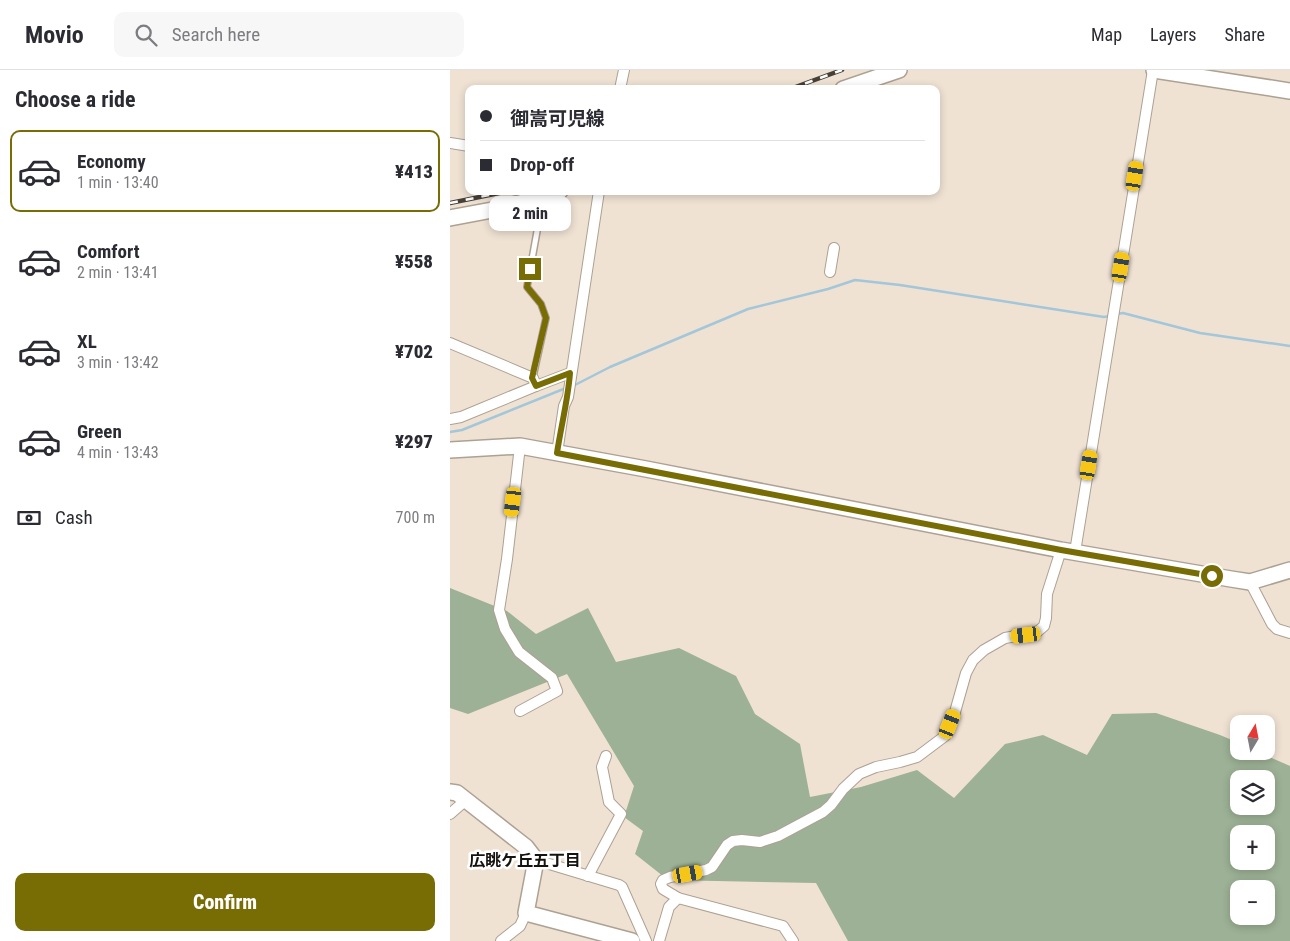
<!DOCTYPE html>
<meta charset="utf-8">
<style>
body{margin:0;font-family:"Roboto Condensed","Noto Sans JP",sans-serif;background:#f7f7f7;color:#2b2b33;height:100vh;display:flex;flex-direction:column;font-size:19px;white-space:nowrap}
*{box-sizing:border-box;margin:0}
p{font-size:16px;color:#7c7c81}
.icon{flex:none;width:28px;height:28px;fill:none;stroke:currentColor;stroke-width:2;stroke-linecap:round;stroke-linejoin:round}
.map{position:relative;flex:1;overflow:hidden}
.drawer{display:flex;flex-direction:column;background:#fff;width:450px}
.drawer>*{flex:none}
.banner{position:absolute;left:15px;top:15px;width:475px;height:110px;border-radius:10px;box-shadow:0 2px 8px #0003;display:grid;align-content:center;height:110px;padding:0 15px;background:#fff}
.needle{width:32px;rotate:10deg}
.controls{position:absolute;left:780px;top:645px;display:grid;gap:10px}
.controls a{display:grid;place-items:center;width:45px;height:45px;border-radius:10px;background:#fff;box-shadow:0 2px 8px #0003;font-size:25px}
.end{position:absolute;width:22px;height:22px;margin:-11px;border:6px solid #786c05;background:#fff;box-shadow:0 0 0 2px #fff}
.from{border-radius:50%}
.bubble{position:absolute;height:35px;border-radius:10px;background:#fff;box-shadow:0 2px 8px #0003;font-size:16px;font-weight:800;line-height:35px;text-align:center}
.car{position:absolute;width:15px;height:30px;margin:-15px -8px;border-radius:6px;box-shadow:0 0 4px 1px #0007;background:linear-gradient(#f5c518 24%,#345 0 40%,#f5c518 0 76%,#345 0 86%,#f5c518 0)}
.banner b{display:flex;align-items:center;gap:18px;height:48px;font-size:19px}
.banner b+b{border-top:1px solid #e1e1e2}
.banner i{width:12px;height:12px;background:#2b2b33}
ul{padding:0;list-style:none}
li{display:flex;align-items:center;gap:15px;height:82px;margin:0 10px 8px;padding:0 5px;border:2px solid transparent;border-radius:10px}
li div{flex:1}
li b{display:block;font-size:19px}
li em{font-style:normal;font-weight:800}
li.current{border-color:#786c05}
li>.icon{width:45px;height:45px;stroke-width:1.5}
h2{padding:0 15px;font-size:22px;line-height:60px}
.pay{display:flex;align-items:center;gap:12px;height:55px;padding:0 15px;font-size:19px}
.pay p{margin-inline-start:auto}
.action{display:flex;gap:10px;margin-top:auto;padding:10px 15px}
.action a{flex:1;height:58px;border-radius:10px;background:#786c05;color:#fff;font-size:20px;font-weight:800;line-height:58px;text-align:center}
header{display:flex;align-items:center;gap:30px;box-sizing:border-box;height:70px;padding:0 25px;background:#fff;border-bottom:1px solid #e1e1e2}
header strong{font-size:24px}
nav{display:flex;gap:28px;margin-inline-start:auto;font-size:18px}
.search{width:350px;height:45px;background:#f7f7f7;display:flex;align-items:center;gap:12px;box-sizing:border-box;padding:0 18px;border-radius:10px;color:#7c7c81;font-size:19px}
main{display:flex;flex:1;min-height:0}
.map>svg:first-child{display:block}
.forest{fill:#9cb195;fill-rule:evenodd}
.lines{fill:none;stroke-linecap:round;stroke-linejoin:round}
.stream{stroke:#a3c6d9;stroke-width:2.5}
.lane-casing{stroke:#ada193;stroke-width:8}
.street-casing{stroke:#ada193;stroke-width:12}
.secondary-casing{stroke:#ada193;stroke-width:18}
.lane{stroke:#fff;stroke-width:5}
.street{stroke:#fff;stroke-width:10}
.secondary{stroke:#fff;stroke-width:15}
.rail-casing{stroke:#464039;stroke-width:4.5}
.rail{stroke:#fff;stroke-width:2.5;stroke-dasharray:8;stroke-linecap:butt}
.route{stroke:#786c05;stroke-width:6}
.labels{text-anchor:middle;dominant-baseline:central;stroke-width:5;stroke-linejoin:round;paint-order:stroke}
.neighbourhood-label{font-size:16px;font-weight:bold;fill:#16120d;stroke:#fff}
</style>
<header>
<strong>Movio</strong>
<div class="search"><svg class="icon" aria-label="search" viewBox="0 0 24 24"><circle cx="10" cy="10" r="6"/><path d="M15 15l6 6"/></svg>Search here</div>
<nav><a>Map</a><a>Layers</a><a>Share</a></nav>
</header>
<main>
<section class="drawer">
<h2>Choose a ride</h2>
<ul>
<li class="current"><svg class="icon" aria-label="car" viewBox="0 0 24 24"><path d="M5 17H2v-5l4-1 3-4h7l3 4 3 1v5h-3M9 17h6M6 11h13"/><circle cx="7" cy="17" r="2"/><circle cx="17" cy="17" r="2"/></svg><div><b>Economy</b><p>1 min · 13:40</p></div><em>¥413</em></li>
<li><svg class="icon" aria-label="car" viewBox="0 0 24 24"><path d="M5 17H2v-5l4-1 3-4h7l3 4 3 1v5h-3M9 17h6M6 11h13"/><circle cx="7" cy="17" r="2"/><circle cx="17" cy="17" r="2"/></svg><div><b>Comfort</b><p>2 min · 13:41</p></div><em>¥558</em></li>
<li><svg class="icon" aria-label="car" viewBox="0 0 24 24"><path d="M5 17H2v-5l4-1 3-4h7l3 4 3 1v5h-3M9 17h6M6 11h13"/><circle cx="7" cy="17" r="2"/><circle cx="17" cy="17" r="2"/></svg><div><b>XL</b><p>3 min · 13:42</p></div><em>¥702</em></li>
<li><svg class="icon" aria-label="car" viewBox="0 0 24 24"><path d="M5 17H2v-5l4-1 3-4h7l3 4 3 1v5h-3M9 17h6M6 11h13"/><circle cx="7" cy="17" r="2"/><circle cx="17" cy="17" r="2"/></svg><div><b>Green</b><p>4 min · 13:43</p></div><em>¥297</em></li>
</ul>
<div class="pay"><svg class="icon" aria-label="cash" viewBox="0 0 24 24"><path d="M3 7h18v10H3z"/><circle cx="12" cy="12" r="2"/></svg>Cash<p>700 m</p></div>
<div class="action"><a>Confirm</a></div>
</section>
<div class="map">
<svg width="840" height="871" viewBox="0 0 840 871">
<rect width="100%" height="100%" fill="#efe2d3"/>
<path class="forest" d="M0 518 57 541 86 564 138 538 166 592 229 578 286 606 305 644 350 674 360 727 411 717 467 700 504 728 555 674 593 665 637 685 662 644 706 643 770 665 789 673V681H806L840 696V871H398L366 813 218 810 185 784 193 761 174 747 184 716 117 604 18 644 0 638ZM789 709H816V736H789ZM789 764H816V791H789ZM789 819H816V846H789Z"/>
<g class="lines">
<g class="stream">
<polyline points="667,244 673,243 750,263 840,276"/>
<polyline points="123,316 160,297 298,239 378,219 405,210 450,215 654,247 660,246"/>
<polyline points="0,362 12,360 116,318"/>
</g>
<defs>
<polyline id="lane" points="83,307 96,248 91,234 77,217 93,128"/>
<g id="street">
<polyline points="170,19 174,0"/>
<polyline points="0,73 19,76"/>
<polyline points="380,202 384,178"/>
<polyline points="0,273 83,308 86,316 120,303"/>
<polyline points="0,349 11,347 86,316"/>
<polyline points="107,383 114,336 118,327 149,121"/>
<polyline points="625,482 703,0"/>
<polyline points="800,512 822,554 827,559 840,563"/>
<polyline points="70,641 107,621 102,608 69,582 55,559 49,540 57,489 70,376"/>
<polyline points="0,744 16,730"/>
<polyline points="86,790 169,815 172,817 196,871"/>
<polyline points="138,806 171,744 159,732 152,697 156,686"/>
<polyline points="51,871 70,856 76,843"/>
<polyline points="209,871 219,837 228,828"/>
<polyline points="343,871 333,856 228,828 213,819 211,814 213,810 220,807 256,800 262,797 277,775 283,771 292,770 310,772 328,766 373,742 381,735 393,719 409,704 426,697 450,692 467,687 495,666 505,642 516,603 523,590 534,580 555,568 587,562 594,556 596,548 597,524 611,480"/>
</g>
<g id="secondary">
<polyline points="704,0 840,21"/>
<polyline points="393,19 449,0"/>
<polyline points="0,148 53,138 110,121"/>
<polyline points="0,380 70,376 196,399 611,480 781,509 800,512 840,500"/>
<polyline points="0,722 7,723 76,777 86,790 76,843 182,871"/>
</g>
</defs>
<use href="#lane" class="lane-casing"/>
<use href="#street" class="street-casing"/>
<use href="#secondary" class="secondary-casing"/>
<use href="#lane" class="lane"/>
<use href="#street" class="street"/>
<use href="#secondary" class="secondary"/>
<defs>
<g id="rail">
<polyline points="340,19 392,0"/>
<polyline points="0,133 59,121"/>
</g>
</defs>
<use href="#rail" class="rail-casing"/>
<use href="#rail" class="rail"/>
</g>
<g class="lines">
<path class="route" d="M80 199 77 217 91 234 96 248 82 308 86 316 120 303C118 330 111 356 107 383L611 480 762 506"/>
</g>
<g class="labels">
<g class="neighbourhood-label">
<text x="75" y="790">広眺ケ丘五丁目</text>
</g>
</g>
</svg>
<div class="controls">
<a><svg class="needle" viewBox="-14 -14 28 28"><path d="M0-13l5 13h-10z" fill="#e53935"/><path d="M0 13l5-13h-10z" fill="#7c7c81"/></svg></a>
<a><svg class="icon" aria-label="layers" viewBox="0 0 24 24"><path d="M12 4l9 5-9 5-9-5zM3 14l9 5 9-5"/></svg></a>
<a>+</a>
<a>−</a>
</div>
<i class="end from" style="left:762px;top:506px"></i>
<i class="end" style="left:80px;top:199px"></i>
<div class="bubble" style="left:39px;top:126px;width:82px">2 min</div>
<i class="car" style="left:685px;top:106px;rotate:9deg"></i>
<i class="car" style="left:671px;top:197px;rotate:9deg"></i>
<i class="car" style="left:639px;top:395px;rotate:9deg"></i>
<i class="car" style="left:63px;top:432px;rotate:187deg"></i>
<i class="car" style="left:576px;top:565px;rotate:263deg"></i>
<i class="car" style="left:500px;top:654px;rotate:22deg"></i>
<i class="car" style="left:238px;top:804px;rotate:80deg"></i>
<div class="banner">
<b><i class="from"></i>御嵩可児線</b>
<b><i></i>Drop-off</b>
</div>
</div>
</main>
